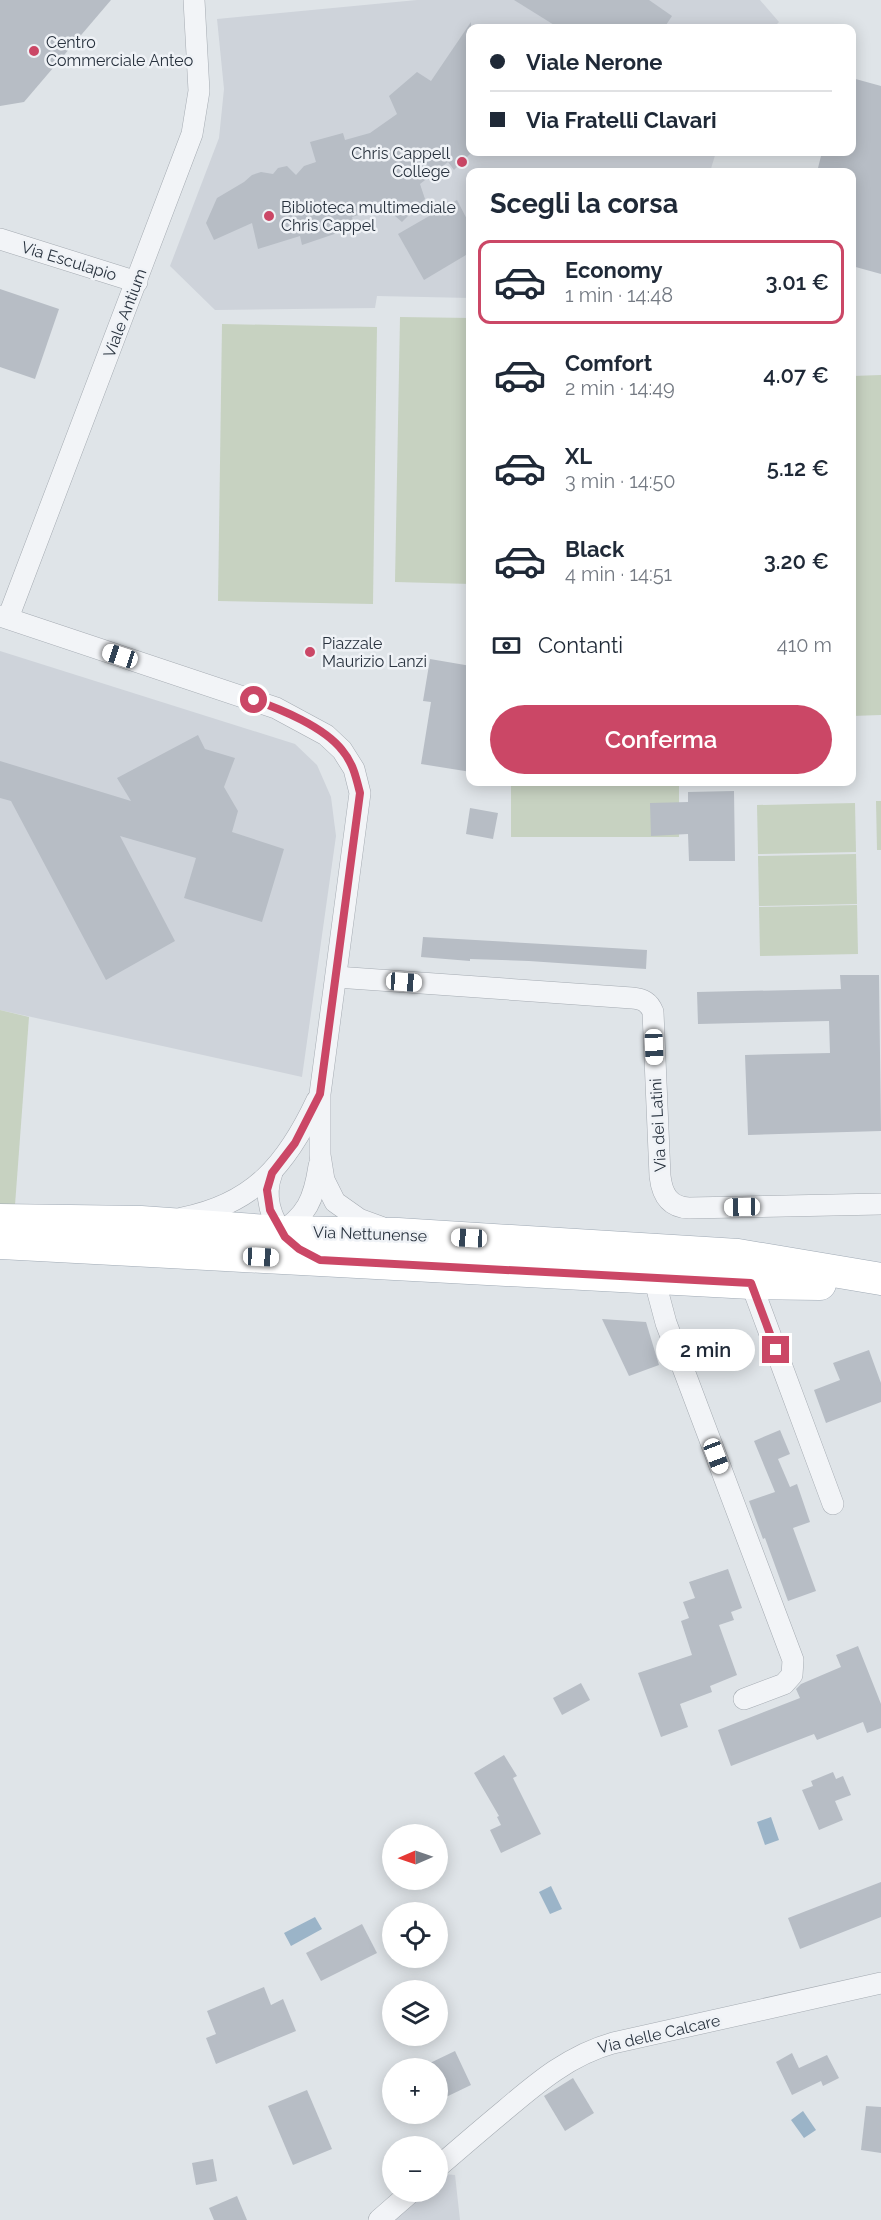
<!DOCTYPE html>
<html lang="it">
<meta charset="utf-8">
<style>
body{margin:0;font-family:Raleway,sans-serif;background:#f6f6f7;color:#1f2937;height:100vh;display:flex;flex-direction:column;font-size:22px;white-space:nowrap}
*{box-sizing:border-box;margin:0}
p{font-size:20px;color:#747a83}
.icon{flex:none;width:33px;height:33px;fill:none;stroke:currentColor;stroke-width:2;stroke-linecap:round;stroke-linejoin:round}
.map{position:relative;flex:1;overflow:hidden}
.drawer{position:absolute;left:466px;top:168px;width:390px;height:618px;display:flex;flex-direction:column;background:#fff;border-radius:12px;box-shadow:0 3px 15px #0003}
.drawer>*{flex:none}
.top-card{position:absolute;left:466px;top:24px;width:390px;height:132px;border-radius:12px;box-shadow:0 3px 15px #0003;display:grid;align-content:center;height:132px;padding:0 24px;background:#fff}
.needle{width:39px;rotate:268deg}
.buttons{position:absolute;left:382px;top:1824px;display:grid;gap:12px}
.buttons a{display:grid;place-items:center;width:66px;height:66px;border-radius:50%;background:#fff;box-shadow:0 3px 15px #0003;font-size:30px}
.end{position:absolute;width:27px;height:27px;margin:-14px;border:8px solid #cb4766;background:#fff;box-shadow:0 0 0 3px #fff}
.from{border-radius:50%}
.bubble{position:absolute;height:42px;border-radius:21px;background:#fff;box-shadow:0 3px 15px #0003;font-size:20px;font-weight:600;line-height:42px;text-align:center}
.car{position:absolute;width:18px;height:36px;margin:-18px -9px;border-radius:8px;box-shadow:0 0 4px 2px #0007;background:linear-gradient(#fff 24%,#345 0 40%,#fff 0 76%,#345 0 86%,#fff 0)}
.top-card b{display:flex;align-items:center;gap:21px;height:57px;font-size:22px}
.top-card b+b{border-top:2px solid #e0e1e3}
.top-card i{width:15px;height:15px;background:#1f2937}
ul{padding:0;list-style:none}
li{display:flex;align-items:center;gap:18px;height:84px;margin:0 12px 9px;padding:0 12px;border:3px solid transparent;border-radius:12px}
li div{flex:1}
li b{display:block;font-size:22px}
li em{font-style:normal;font-weight:600}
li.active{border-color:#cb4766}
li>.icon{width:54px;height:54px;stroke-width:1.5}
h2{padding:0 24px;font-size:27px;line-height:72px}
.pay{display:flex;align-items:center;gap:15px;height:66px;padding:0 24px;font-size:22px}
.pay p{margin-inline-start:auto}
.primary-button{display:flex;gap:12px;margin-top:auto;padding:12px 24px}
.primary-button a{flex:1;height:69px;border-radius:36px;background:#cb4766;color:#fff;font-size:24px;font-weight:600;line-height:69px;text-align:center}
.map>svg:first-child{display:block}
.built{fill:#ced3da}
.green{fill:#c7d2c1}
.water{fill:#9bb4c8}
.building{fill:#b7bdc5}
.lines{fill:none;stroke-linecap:round;stroke-linejoin:round}
.minor-casing{stroke:#a5abb2;stroke-width:22}
.primary-casing{stroke:#9fa9b4;stroke-width:33}
.minor{stroke:#f2f4f7;stroke-width:21}
.primary{stroke:#fff;stroke-width:32}
.route{stroke:#cb4766;stroke-width:8}
.poi-dot{fill:#cb4766;stroke:#eff2f6;stroke-width:2}
.labels{text-anchor:middle;dominant-baseline:central;stroke-width:5;stroke-linejoin:round;paint-order:stroke}
.poi-label{font-size:16px;fill:#29333f;stroke:#eff2f6;text-anchor:start}
.street-label{font-size:16px;fill:#29333f;stroke:#eff2f6}
</style>
<div class="map">
<svg width="881" height="2220" viewBox="0 0 881 2220">
<rect width="100%" height="100%" fill="#dfe4e8"/>
<g class="built">
<polygon points="417,0 760,0 779,22 773,28 471,28 471,152 716,152 710,172 471,172 471,298 377,296 375,308 215,310 170,266 219,138 224,89 217,19"/>
<polygon points="0,651 295,744 317,765 331,797 336,836 302,1077 0,1010"/>
<polygon points="444,2174 455,2175 460,2220 392,2220 424,2192 438,2192 438,2179"/>
</g>
<g class="green">
<polygon points="400,317 471,318 471,584 395,582"/>
<polygon points="222,324 377,327 373,604 218,601"/>
<polygon points="881,375 881,715 852,716 852,376"/>
<rect x="511" y="782" width="168" height="55"/>
<polygon points="876,801 881,801 881,850 877,850"/>
<polygon points="855,803 856,852 758,854 757,805"/>
<polygon points="856,854 857,904 759,906 758,856"/>
<polygon points="857,905 858,954 760,956 759,907"/>
<polygon points="0,1010 29,1017 15,1205 0,1205"/>
</g>
<g class="water">
<polygon points="771,1817 779,1840 765,1845 757,1822"/>
<polygon points="551,1886 562,1909 550,1914 539,1892"/>
<polygon points="315,1917 322,1929 291,1946 284,1933"/>
<polygon points="803,2111 816,2130 804,2138 791,2120"/>
</g>
<g class="building">
<polygon points="0,0 111,0 24,102 0,106"/>
<polygon points="514,0 649,0 672,16 664,28 559,28"/>
<polygon points="471,22 471,153 454,170 448,162 420,184 425,199 402,222 395,216 390,205 352,217 355,227 302,245 300,236 258,249 252,223 214,240 206,223 217,198 244,182 252,175 261,172 273,174 278,168 287,166 296,175 304,166 316,162 310,142 343,133 345,140 370,133 397,114 389,96 417,72 431,81"/>
<polygon points="852,78 881,86 881,274 852,266 852,172 817,172 822,152 852,152"/>
<polygon points="457,200 471,227 471,252 424,280 398,234"/>
<polygon points="0,289 59,309 35,379 0,367"/>
<polygon points="430,659 471,666 471,772 421,764 431,702 423,701"/>
<polygon points="198,735 205,749 235,758 224,787 238,811 232,832 284,849 262,922 184,898 196,858 120,836 175,941 106,980 11,801 0,798 0,761 131,801 117,778"/>
<polygon points="734,791 735,861 689,861 688,834 651,836 650,803 688,802 688,792"/>
<polygon points="470,808 498,813 493,839 466,834"/>
<polygon points="423,937 647,950 646,969 529,961 470,959 470,961 421,957"/>
<polygon points="840,975 879,975 881,1131 748,1135 745,1055 830,1053 829,1021 698,1024 697,992 841,989"/>
<polygon points="602,1319 646,1322 659,1365 629,1376"/>
<polygon points="869,1350 881,1383 881,1402 826,1423 814,1390 840,1380 833,1363"/>
<polygon points="780,1430 790,1454 778,1459 790,1487 797,1484 810,1522 793,1528 816,1591 788,1601 765,1538 763,1539 749,1501 775,1492 754,1441"/>
<polygon points="728,1569 742,1608 731,1612 734,1620 719,1625 737,1675 710,1686 712,1692 680,1704 688,1727 661,1737 638,1673 692,1655 681,1621 689,1618 683,1602 695,1598 689,1582"/>
<polygon points="858,1646 881,1704 881,1728 867,1733 863,1722 817,1740 814,1734 731,1766 718,1730 800,1698 796,1689 801,1684 841,1667 836,1655"/>
<polygon points="581,1683 590,1700 562,1715 553,1698"/>
<polygon points="504,1755 517,1776 513,1778 541,1834 501,1853 490,1830 501,1825 497,1817 499,1816 474,1773"/>
<polygon points="833,1772 836,1779 843,1776 851,1795 835,1801 843,1820 819,1830 802,1790 813,1786 811,1781"/>
<polygon points="881,1882 881,1917 800,1949 788,1918"/>
<polygon points="362,1924 377,1953 321,1981 306,1953"/>
<polygon points="264,1987 271,2005 283,1999 296,2031 216,2064 206,2038 216,2034 207,2011"/>
<polygon points="455,2051 471,2085 446,2097 438,2079 438,2068 433,2068 430,2063"/>
<polygon points="792,2053 799,2068 827,2055 839,2078 823,2086 821,2081 792,2095 776,2062"/>
<polygon points="573,2078 594,2113 565,2131 544,2096"/>
<polygon points="307,2090 332,2149 293,2165 268,2106"/>
<polygon points="866,2106 881,2107 881,2153 861,2150"/>
<polygon points="213,2159 217,2181 196,2185 192,2163"/>
<polygon points="237,2196 247,2220 214,2220 209,2208"/>
</g>
<g class="lines">
<defs>
<g id="minor">
<polyline points="0,239 137,282"/>
<polyline points="0,616 276,708 326,735 342,750 354,769 360,793 320,1094 320,1155 324,1180 335,1202 359,1219 381,1227"/>
<polyline points="8,618 192,134 199,91 194,0"/>
<path d="M336 977 632 998C643 999 649 1002 653 1012L660 1176C662 1194 669 1207 689 1208L881 1204"/>
<path d="M272 1173C263 1197 271 1220 287 1239"/>
<path d="M182 1218C254 1204 287 1164 317 1100"/>
<path d="M278 1234C307 1216 314 1199 319 1166"/>
<polyline points="654,1266 658,1293 666,1323 793,1660 792,1675 784,1684 744,1699"/>
<polyline points="750,1273 751,1283 833,1504"/>
<path d="M438 2167C460 2148 482 2129 505 2110 538 2082 570 2055 613 2043L881 1983"/>
<polyline points="379,2220 411,2192"/>
</g>
<g id="primary">
<polyline points="0,1220 141,1222 282,1232 398,1234 738,1255 881,1279"/>
<polyline points="0,1243 751,1283 820,1284"/>
</g>
</defs>
<use href="#minor" class="minor-casing"/>
<use href="#primary" class="primary-casing"/>
<use href="#minor" class="minor"/>
<use href="#primary" class="primary"/>
</g>
<g class="lines">
<path class="route" d="M254 700C281 709 324 727 342 750 353 763 356 777 360 793L320 1094 295 1143 272 1173 267 1190 270 1210 285 1237 299 1249 320 1260 751 1283 776 1350"/>
</g>
<g class="poi-dot">
<circle cx="34" cy="51" r="6"/>
<circle cx="462" cy="162" r="6"/>
<circle cx="269" cy="216" r="6"/>
<circle cx="310" cy="652" r="6"/>
</g>
<g class="labels">
<g class="poi-label">
<text x="46" y="42">Centro<tspan x="46" dy="18">Commerciale Anteo</tspan></text>
<text x="450" y="153" text-anchor="end">Chris Cappell<tspan x="450" dy="18">College</tspan></text>
<text x="281" y="207">Biblioteca multimediale<tspan x="281" dy="18">Chris Cappel</tspan></text>
<text x="322" y="643">Piazzale<tspan x="322" dy="18">Maurizio Lanzi</tspan></text>
</g>
<g class="street-label">
<text transform="translate(69 261) rotate(17)">Via Esculapio</text>
<text transform="translate(125 313) rotate(-69)">Viale Antium</text>
<text transform="translate(658 1125) rotate(-93)">Via dei Latini</text>
<text transform="translate(370 1234) rotate(2)">Via Nettunense</text>
<text transform="translate(659 2034) rotate(-13)">Via delle Calcare</text>
</g>
</g>
</svg>
<div class="buttons">
<a><svg class="needle" viewBox="-14 -14 28 28"><path d="M0-13l5 13h-10z" fill="#e53935"/><path d="M0 13l5-13h-10z" fill="#747a83"/></svg></a>
<a><svg class="icon" aria-label="locate" viewBox="0 0 24 24"><circle cx="12" cy="12" r="6"/><path d="M12 2v4M12 18v4M2 12h4M18 12h4"/></svg></a>
<a><svg class="icon" aria-label="layers" viewBox="0 0 24 24"><path d="M12 4l9 5-9 5-9-5zM3 14l9 5 9-5"/></svg></a>
<a>+</a>
<a>−</a>
</div>
<i class="end from" style="left:254px;top:700px"></i>
<i class="end" style="left:776px;top:1350px"></i>
<div class="bubble" style="left:656px;top:1329px;width:99px">2 min</div>
<i class="car" style="left:120px;top:656px;rotate:288deg"></i>
<i class="car" style="left:404px;top:982px;rotate:94deg"></i>
<i class="car" style="left:654px;top:1047px;rotate:178deg"></i>
<i class="car" style="left:742px;top:1207px;rotate:269deg"></i>
<i class="car" style="left:469px;top:1238px;rotate:273deg"></i>
<i class="car" style="left:261px;top:1257px;rotate:93deg"></i>
<i class="car" style="left:716px;top:1456px;rotate:159deg"></i>
<div class="top-card">
<b><i class="from"></i>Viale Nerone</b>
<b><i></i>Via Fratelli Clavari</b>
</div>
<section class="drawer">
<h2>Scegli la corsa</h2>
<ul>
<li class="active"><svg class="icon" aria-label="car" viewBox="0 0 24 24"><path d="M5 17H2v-5l4-1 3-4h7l3 4 3 1v5h-3M9 17h6M6 11h13"/><circle cx="7" cy="17" r="2"/><circle cx="17" cy="17" r="2"/></svg><div><b>Economy</b><p>1 min · 14:48</p></div><em>3.01 €</em></li>
<li><svg class="icon" aria-label="car" viewBox="0 0 24 24"><path d="M5 17H2v-5l4-1 3-4h7l3 4 3 1v5h-3M9 17h6M6 11h13"/><circle cx="7" cy="17" r="2"/><circle cx="17" cy="17" r="2"/></svg><div><b>Comfort</b><p>2 min · 14:49</p></div><em>4.07 €</em></li>
<li><svg class="icon" aria-label="car" viewBox="0 0 24 24"><path d="M5 17H2v-5l4-1 3-4h7l3 4 3 1v5h-3M9 17h6M6 11h13"/><circle cx="7" cy="17" r="2"/><circle cx="17" cy="17" r="2"/></svg><div><b>XL</b><p>3 min · 14:50</p></div><em>5.12 €</em></li>
<li><svg class="icon" aria-label="car" viewBox="0 0 24 24"><path d="M5 17H2v-5l4-1 3-4h7l3 4 3 1v5h-3M9 17h6M6 11h13"/><circle cx="7" cy="17" r="2"/><circle cx="17" cy="17" r="2"/></svg><div><b>Black</b><p>4 min · 14:51</p></div><em>3.20 €</em></li>
</ul>
<div class="pay"><svg class="icon" aria-label="cash" viewBox="0 0 24 24"><path d="M3 7h18v10H3z"/><circle cx="12" cy="12" r="2"/></svg>Contanti<p>410 m</p></div>
<div class="primary-button"><a>Conferma</a></div>
</section>
</div>
